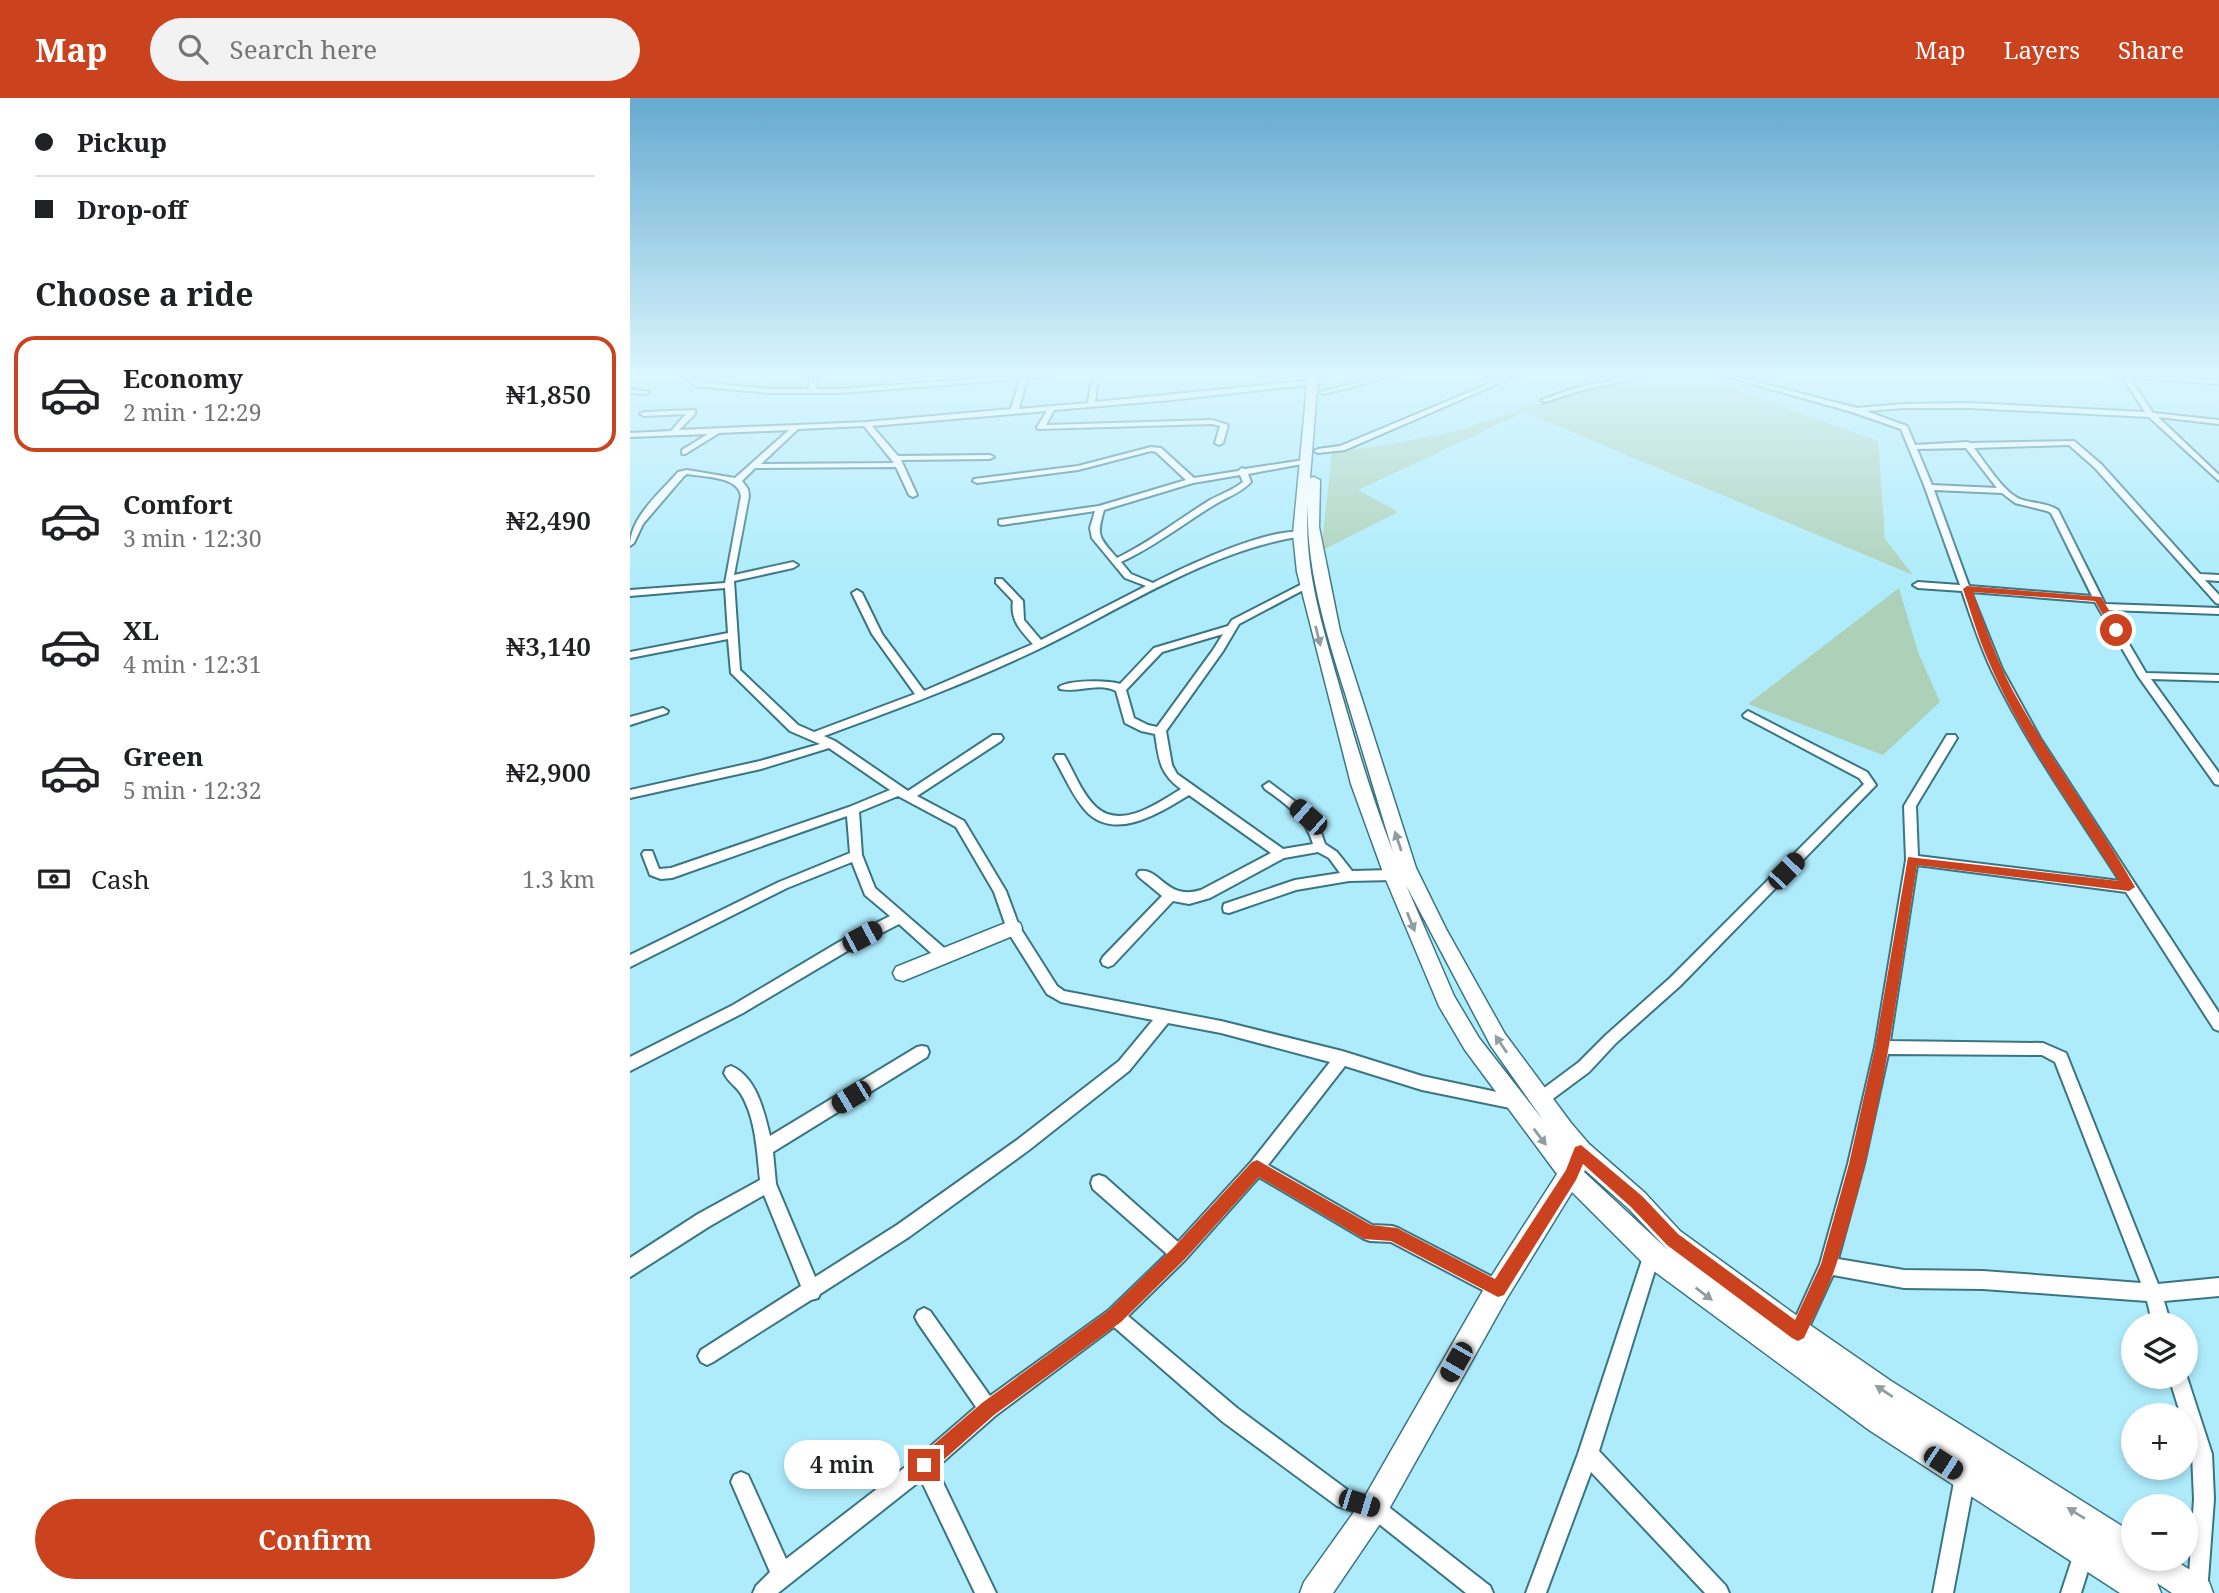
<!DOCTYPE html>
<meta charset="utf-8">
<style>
body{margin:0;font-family:"Noto Serif",serif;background:#f2f2f2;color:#202124;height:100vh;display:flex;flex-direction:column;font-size:26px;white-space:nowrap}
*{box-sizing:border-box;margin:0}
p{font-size:23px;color:#757577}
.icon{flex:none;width:38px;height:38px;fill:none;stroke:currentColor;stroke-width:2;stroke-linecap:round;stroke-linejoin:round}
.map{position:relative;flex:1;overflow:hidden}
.sheet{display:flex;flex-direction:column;background:#fff;width:630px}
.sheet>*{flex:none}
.hud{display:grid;align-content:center;height:154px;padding:0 35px;background:#fff}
.controls{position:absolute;left:1491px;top:1214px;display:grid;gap:14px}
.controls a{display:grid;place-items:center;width:77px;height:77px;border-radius:50%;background:#fff;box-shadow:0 4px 10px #0003;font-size:35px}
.end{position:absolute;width:32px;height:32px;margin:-16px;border:9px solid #cb421e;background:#fff;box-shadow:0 0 0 4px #fff}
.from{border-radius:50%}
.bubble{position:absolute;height:49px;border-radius:24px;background:#fff;box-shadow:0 4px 10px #0003;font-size:23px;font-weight:600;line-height:49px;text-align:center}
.car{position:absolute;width:21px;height:42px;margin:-21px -10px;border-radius:9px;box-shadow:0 0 5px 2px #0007;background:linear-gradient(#222 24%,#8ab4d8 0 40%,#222 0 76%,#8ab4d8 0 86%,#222 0)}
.hud b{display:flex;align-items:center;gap:24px;height:66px;font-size:26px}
.hud b+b{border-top:2px solid #e0e0e0}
.hud i{width:18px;height:18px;background:#202124}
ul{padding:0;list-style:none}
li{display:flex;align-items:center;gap:21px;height:116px;margin:0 14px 10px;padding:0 21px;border:4px solid transparent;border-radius:21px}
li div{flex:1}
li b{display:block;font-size:26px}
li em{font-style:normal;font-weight:600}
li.selected{border-color:#cb421e}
li>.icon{width:63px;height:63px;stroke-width:1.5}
h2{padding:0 35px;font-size:32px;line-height:84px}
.pay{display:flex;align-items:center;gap:18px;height:77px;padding:0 35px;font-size:26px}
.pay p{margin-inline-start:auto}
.primary-button{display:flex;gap:14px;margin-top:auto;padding:14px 35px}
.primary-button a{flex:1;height:80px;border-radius:42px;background:#cb421e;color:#fff;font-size:28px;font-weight:600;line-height:80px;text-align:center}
header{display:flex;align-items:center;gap:42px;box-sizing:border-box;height:98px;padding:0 35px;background:#cb421e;color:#fff}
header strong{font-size:33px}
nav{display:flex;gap:38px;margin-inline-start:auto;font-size:24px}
.search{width:490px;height:63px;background:#f2f2f2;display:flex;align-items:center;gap:18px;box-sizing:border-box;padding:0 24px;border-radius:38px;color:#757577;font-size:26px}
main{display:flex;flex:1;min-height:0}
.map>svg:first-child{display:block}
.green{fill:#add1b8}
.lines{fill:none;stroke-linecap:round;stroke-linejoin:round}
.street-casing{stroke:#397583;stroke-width:4}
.secondary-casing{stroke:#397583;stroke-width:3}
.street{fill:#fff;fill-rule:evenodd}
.secondary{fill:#fff;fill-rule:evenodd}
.oneway{fill:#919da0}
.route{fill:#cb421e}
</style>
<header>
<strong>Map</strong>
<div class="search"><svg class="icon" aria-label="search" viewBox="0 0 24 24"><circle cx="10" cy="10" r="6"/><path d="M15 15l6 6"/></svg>Search here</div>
<nav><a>Map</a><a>Layers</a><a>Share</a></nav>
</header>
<main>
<section class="sheet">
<div class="hud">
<b><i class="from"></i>Pickup</b>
<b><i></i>Drop-off</b>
</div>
<h2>Choose a ride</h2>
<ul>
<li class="selected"><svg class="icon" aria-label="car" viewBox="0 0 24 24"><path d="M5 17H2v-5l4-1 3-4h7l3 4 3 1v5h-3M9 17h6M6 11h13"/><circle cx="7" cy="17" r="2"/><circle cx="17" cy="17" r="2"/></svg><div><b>Economy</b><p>2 min · 12:29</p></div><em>₦1,850</em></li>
<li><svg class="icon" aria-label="car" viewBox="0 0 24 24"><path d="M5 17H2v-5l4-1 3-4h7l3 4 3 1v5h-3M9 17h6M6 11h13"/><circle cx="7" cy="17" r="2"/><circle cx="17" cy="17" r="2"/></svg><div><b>Comfort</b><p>3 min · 12:30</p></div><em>₦2,490</em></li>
<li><svg class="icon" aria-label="car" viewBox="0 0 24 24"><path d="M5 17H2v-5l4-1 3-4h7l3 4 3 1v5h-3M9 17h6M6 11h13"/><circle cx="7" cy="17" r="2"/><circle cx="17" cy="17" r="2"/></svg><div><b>XL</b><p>4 min · 12:31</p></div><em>₦3,140</em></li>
<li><svg class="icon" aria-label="car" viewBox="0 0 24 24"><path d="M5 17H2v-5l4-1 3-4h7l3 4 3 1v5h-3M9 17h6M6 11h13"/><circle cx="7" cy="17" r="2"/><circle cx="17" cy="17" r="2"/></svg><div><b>Green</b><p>5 min · 12:32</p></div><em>₦2,900</em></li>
</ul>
<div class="pay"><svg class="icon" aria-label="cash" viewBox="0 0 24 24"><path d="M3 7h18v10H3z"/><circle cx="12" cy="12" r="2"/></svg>Cash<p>1.3 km</p></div>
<div class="primary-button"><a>Confirm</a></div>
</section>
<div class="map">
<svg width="1589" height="1495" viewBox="0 0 1589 1495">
<rect width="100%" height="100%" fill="#aeecfc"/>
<g class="green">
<polygon points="1032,277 1065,277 1248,343 1255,441 1283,477 894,314 728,392 768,414 691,453 702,355 767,345 826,333 947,293"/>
<polygon points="1269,490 1288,554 1310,604 1253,657 1118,606"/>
</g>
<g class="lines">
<defs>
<g id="street">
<path d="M54 277H60L67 284 139 291H179L180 277H186V291H209L397 277H421L418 279 397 281 389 311 458 305 461 287 464 285 467 287 465 304 694 281 697 283 694 285 541 302 424 312 416 327 582 322 598 327 593 345 589 347 585 345 590 328 582 326 408 331 407 329 417 313 242 328 268 358 360 357 364 359 360 361 271 362 287 397 283 399 279 397 266 369 125 370 112 383 118 391 119 398 104 477 163 464 168 467 163 470 104 483 110 572 168 627 184 634 285 596 242 536 222 495 227 492 232 495 252 536 294 593 403 546C391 533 380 522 383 503L366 485V481H372L393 503 394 522 411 542 516 488 495 480 462 440 460 430 465 413 372 427 369 426V422L469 408 556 382 526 354 521 353 448 372 347 385 343 383 344 381 448 368 521 349 531 350 564 380 608 373 612 370 615 371 680 361 681 363 677 365 618 376 621 384C611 395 597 399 584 407 553 426 524 449 491 464L501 476 523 485C556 468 637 430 672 434V438C579 453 498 507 415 548 343 583 268 611 194 638L205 643 278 693 363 637H371L373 640 371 643 287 698 334 723 376 793 389 828 427 888 434 893 591 923 712 953 792 978 890 999 893 1004 890 1009 885 1011 792 992 715 968 638 1067 742 1127 762 1128 768 1130 874 1185 877 1191 874 1197 868 1200 862 1197 761 1144 740 1143 734 1141 629 1079 555 1162 498 1218 607 1310 719 1393 751 1403 860 1488 863 1495H836L739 1418 707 1408 593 1324 484 1229 365 1318 306 1370 366 1495H345L291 1382 148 1495H123L126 1488 140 1474 101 1384 104 1377 111 1374 118 1377 156 1461 287 1360 346 1309 288 1225 285 1219 288 1213 294 1210 300 1213 360 1298 479 1212 537 1156 463 1091 461 1085 463 1079 469 1077 475 1079 548 1144 621 1064 700 964 591 935 538 925 499 973 399 1052 279 1139 190 1196 188 1200 181 1202 83 1264 77 1267 71 1264 68 1258 71 1252 171 1188 134 1097 80 1128 0 1179V1160L68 1116 130 1082C127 1054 126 1021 111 996 106 988 98 984 94 975L96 970 101 968C127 979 134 1014 140 1038L287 949 292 948 297 949 299 954 297 959 143 1054 146 1086 185 1179 267 1127 387 1042 489 963 523 922 431 904 417 896 378 834 364 794 326 729 268 698 229 714 232 757 245 790 320 855 322 859 320 863 315 865 310 863 269 826 219 852 113 915 0 973V959L103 907 209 844 260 818 235 797 222 764 157 790 0 869V857L149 784 220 755 217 718 42 780 31 781 20 777 12 756 14 753H22L29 771 41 770 219 709 260 692 199 650 131 671 0 700V692L130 663 190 646 160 633 101 575 98 541 0 560V554L98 535 95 490 0 498V492L95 485 111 398C108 378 74 379 57 376L54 378 13 426 4 445 0 448C0 419 30 395 48 374L57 372 105 380 159 332 89 335 55 356H52V352L78 336 0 339V335L41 333 56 316 14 318 10 316 14 314 65 312V316L49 332 236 324 381 311 390 281 209 295H139L65 288ZM234 328 264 365 131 366 168 331ZM610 377 613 384C603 392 591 396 580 402 549 421 520 444 487 460 469 439 466 439 474 412L563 385Z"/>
<polygon points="758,277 768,277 694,296 690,294"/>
<polygon points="880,277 888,277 715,352 688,355 684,353 688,351 710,348"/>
<polygon points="1010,277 1021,277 949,293 915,304 911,302 945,290"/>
<path d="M1091 277H1100L1227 310 1274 306 1340 305 1515 314 1493 280 1483 278 1482 277 1589 282V286L1500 280 1523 315 1589 322V326L1528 319 1589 377V383L1519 319 1340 310H1274L1236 313 1277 328 1285 347 1337 344 1340 345 1444 343 1471 366 1570 476 1589 477V483L1575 482 1589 497V506L1586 505 1465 370 1439 347 1344 350C1355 364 1373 394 1390 401 1403 406 1416 404 1428 412L1475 506 1589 510V516L1479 512 1516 575 1589 577V583L1521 581 1589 675V687L1585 686 1508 578 1465 504 1341 494 1372 571 1410 640 1589 915V933L1584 931 1496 794 1287 767 1260 943 1413 945 1436 955 1528 1186 1589 1180V1198L1534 1203 1541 1227H1523L1517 1203 1353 1191 1274 1190 1203 1177 1174 1240 1168 1243 1162 1240 1159 1234 1190 1166 1218 1066 1245 949 1276 762 1274 708 1317 637H1325L1327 640 1286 708 1288 758 1490 783C1446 714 1397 647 1362 573 1350 547 1341 520 1332 493L1288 490 1283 487 1288 484 1330 487 1294 387 1271 331 1222 314ZM1336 350 1367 390 1302 387 1287 351ZM1304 392 1372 395 1385 405 1417 413 1421 415 1462 498 1339 488ZM1258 956 1412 957 1425 964 1511 1185 1353 1173 1274 1172 1208 1161 1234 1066Z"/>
<polygon points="0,291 19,294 15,296 0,295"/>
<path d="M676 484 679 485V489L609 526 593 553 536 633 542 667 547 676 653 751 683 746C676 720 656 706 635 691L633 688 639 684 675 711 689 729 695 746 707 754 722 773 762 772 770 769 774 771 776 774 774 777 763 782 719 783 666 792 599 815 594 814 593 810 594 806 665 782 710 775 699 760 688 754 654 760 580 800 559 806 543 803 483 867 478 869 473 867 471 863 473 859 532 798 509 779 507 776 509 773C530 769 536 803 571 792L641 755 559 697C531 714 484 745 455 712 442 697 434 677 424 660L426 657H434C444 674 452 696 466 709 491 732 528 705 551 691 529 675 529 661 525 636L511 633 495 625 486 593C468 584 449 595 430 591L429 589C438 582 477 582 490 586L524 550 598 528 602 522ZM593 536 583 552 527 629 518 627 504 620 496 592 532 554Z"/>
<polygon points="33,610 38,613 37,615 0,627 0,619"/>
<polygon points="1118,613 1237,674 1246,687 1050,888 986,945 959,974 916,1006 911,1008 906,1006 903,1001 906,996 949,964 976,937 1040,880 1234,686 1229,680 1114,619 1113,617"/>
<polygon points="1022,1148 1028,1150 1030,1156 969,1353 1096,1488 1099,1495 1075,1495 961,1374 916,1495 896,1495 948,1356 1014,1156 1016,1150"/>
<polygon points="1556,1276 1582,1356 1584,1401 1577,1495 1559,1495 1558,1492 1564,1401 1562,1356 1556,1334 1556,1318 1551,1318 1539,1279 1556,1279"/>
<polygon points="1335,1369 1342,1372 1345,1379 1323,1495 1303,1495 1325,1379 1328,1372"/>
<polygon points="1454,1443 1461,1446 1464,1453 1451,1495 1431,1495 1447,1446"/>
</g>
<g id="secondary">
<path d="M678 277H688L680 380 684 379 690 382 689 429 710 533 786 770 816 831 875 936 941 1025 959 1046 1015 1095 1050 1133 1177 1225 1261 1283 1503 1435V1461H1543L1579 1484 1583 1495H1542L1527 1485 1531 1495H1490L1239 1332 1013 1165 942 1094 877 1200 754 1420 703 1495H670L674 1484 734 1400 859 1182 927 1076 835 952 809 908 754 777 721 686 667 474 663 436ZM678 406C676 471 696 534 715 595 731 648 747 701 763 754 741 697 724 639 707 580 691 523 673 466 678 406ZM776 787 861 948 913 1022 849 940 824 898ZM955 1072 999 1111 1038 1152 954 1074Z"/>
<polygon points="383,822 390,825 392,830 390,835 273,883 266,881 263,875 266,869"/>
</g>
</defs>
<use href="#street" class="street-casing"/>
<use href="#secondary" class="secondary-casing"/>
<use href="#street" class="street"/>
<use href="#secondary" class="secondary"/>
</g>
<defs><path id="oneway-solid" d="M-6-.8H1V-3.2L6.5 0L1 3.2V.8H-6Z" transform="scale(1.75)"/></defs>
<g class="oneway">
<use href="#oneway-solid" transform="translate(688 538) rotate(76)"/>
<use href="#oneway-solid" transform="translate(768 743) rotate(-109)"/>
<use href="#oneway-solid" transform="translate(781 824) rotate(68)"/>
<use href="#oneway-solid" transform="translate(871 946) rotate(-124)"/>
<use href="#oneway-solid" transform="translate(910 1039) rotate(53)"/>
<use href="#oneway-solid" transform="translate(1074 1196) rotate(37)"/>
<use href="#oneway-solid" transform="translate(1254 1293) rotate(-146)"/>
<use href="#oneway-solid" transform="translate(1446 1415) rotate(-148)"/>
</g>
<linearGradient id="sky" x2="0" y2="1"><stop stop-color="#66aad0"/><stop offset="0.57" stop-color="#dbf6fe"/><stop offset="1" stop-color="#dbf6fe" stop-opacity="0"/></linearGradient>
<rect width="1589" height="486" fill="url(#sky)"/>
<path class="route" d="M1337 488 1471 499 1491 532 1483 534 1465 503 1343 494C1355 528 1366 561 1383 593 1420 661 1467 722 1505 789L1499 793 1287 767C1266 901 1250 1039 1206 1167 1198 1192 1185 1216 1174 1240L1168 1243 1162 1240 1037 1147 1001 1109 953 1066 946 1082 874 1197 868 1199 761 1143 734 1141 629 1079 555 1161 491 1224 364 1317 301 1373 294 1376 288 1373 285 1367 288 1360 352 1305 479 1212 543 1150 622 1064 627 1062 741 1127 767 1130 865 1181 936 1072 945 1049 951 1047 1012 1098 1048 1136 1165 1222 1191 1166 1219 1066 1245 949 1278 759 1489 783C1444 711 1391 640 1358 562 1348 539 1341 514 1333 491Z"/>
</svg>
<div class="controls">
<a><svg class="icon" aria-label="layers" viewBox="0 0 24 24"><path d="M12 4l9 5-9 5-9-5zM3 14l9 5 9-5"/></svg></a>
<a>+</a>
<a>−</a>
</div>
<i class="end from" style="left:1486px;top:532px"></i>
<i class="end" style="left:294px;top:1367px"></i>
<div class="bubble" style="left:154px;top:1342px;width:116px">4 min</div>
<i class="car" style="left:678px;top:719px;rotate:311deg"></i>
<i class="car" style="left:1156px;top:773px;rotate:44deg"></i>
<i class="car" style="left:232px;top:839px;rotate:62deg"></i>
<i class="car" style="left:221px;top:999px;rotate:239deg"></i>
<i class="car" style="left:826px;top:1264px;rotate:210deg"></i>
<i class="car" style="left:1313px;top:1365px;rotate:123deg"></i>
<i class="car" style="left:729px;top:1405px;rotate:107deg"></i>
</div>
</main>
